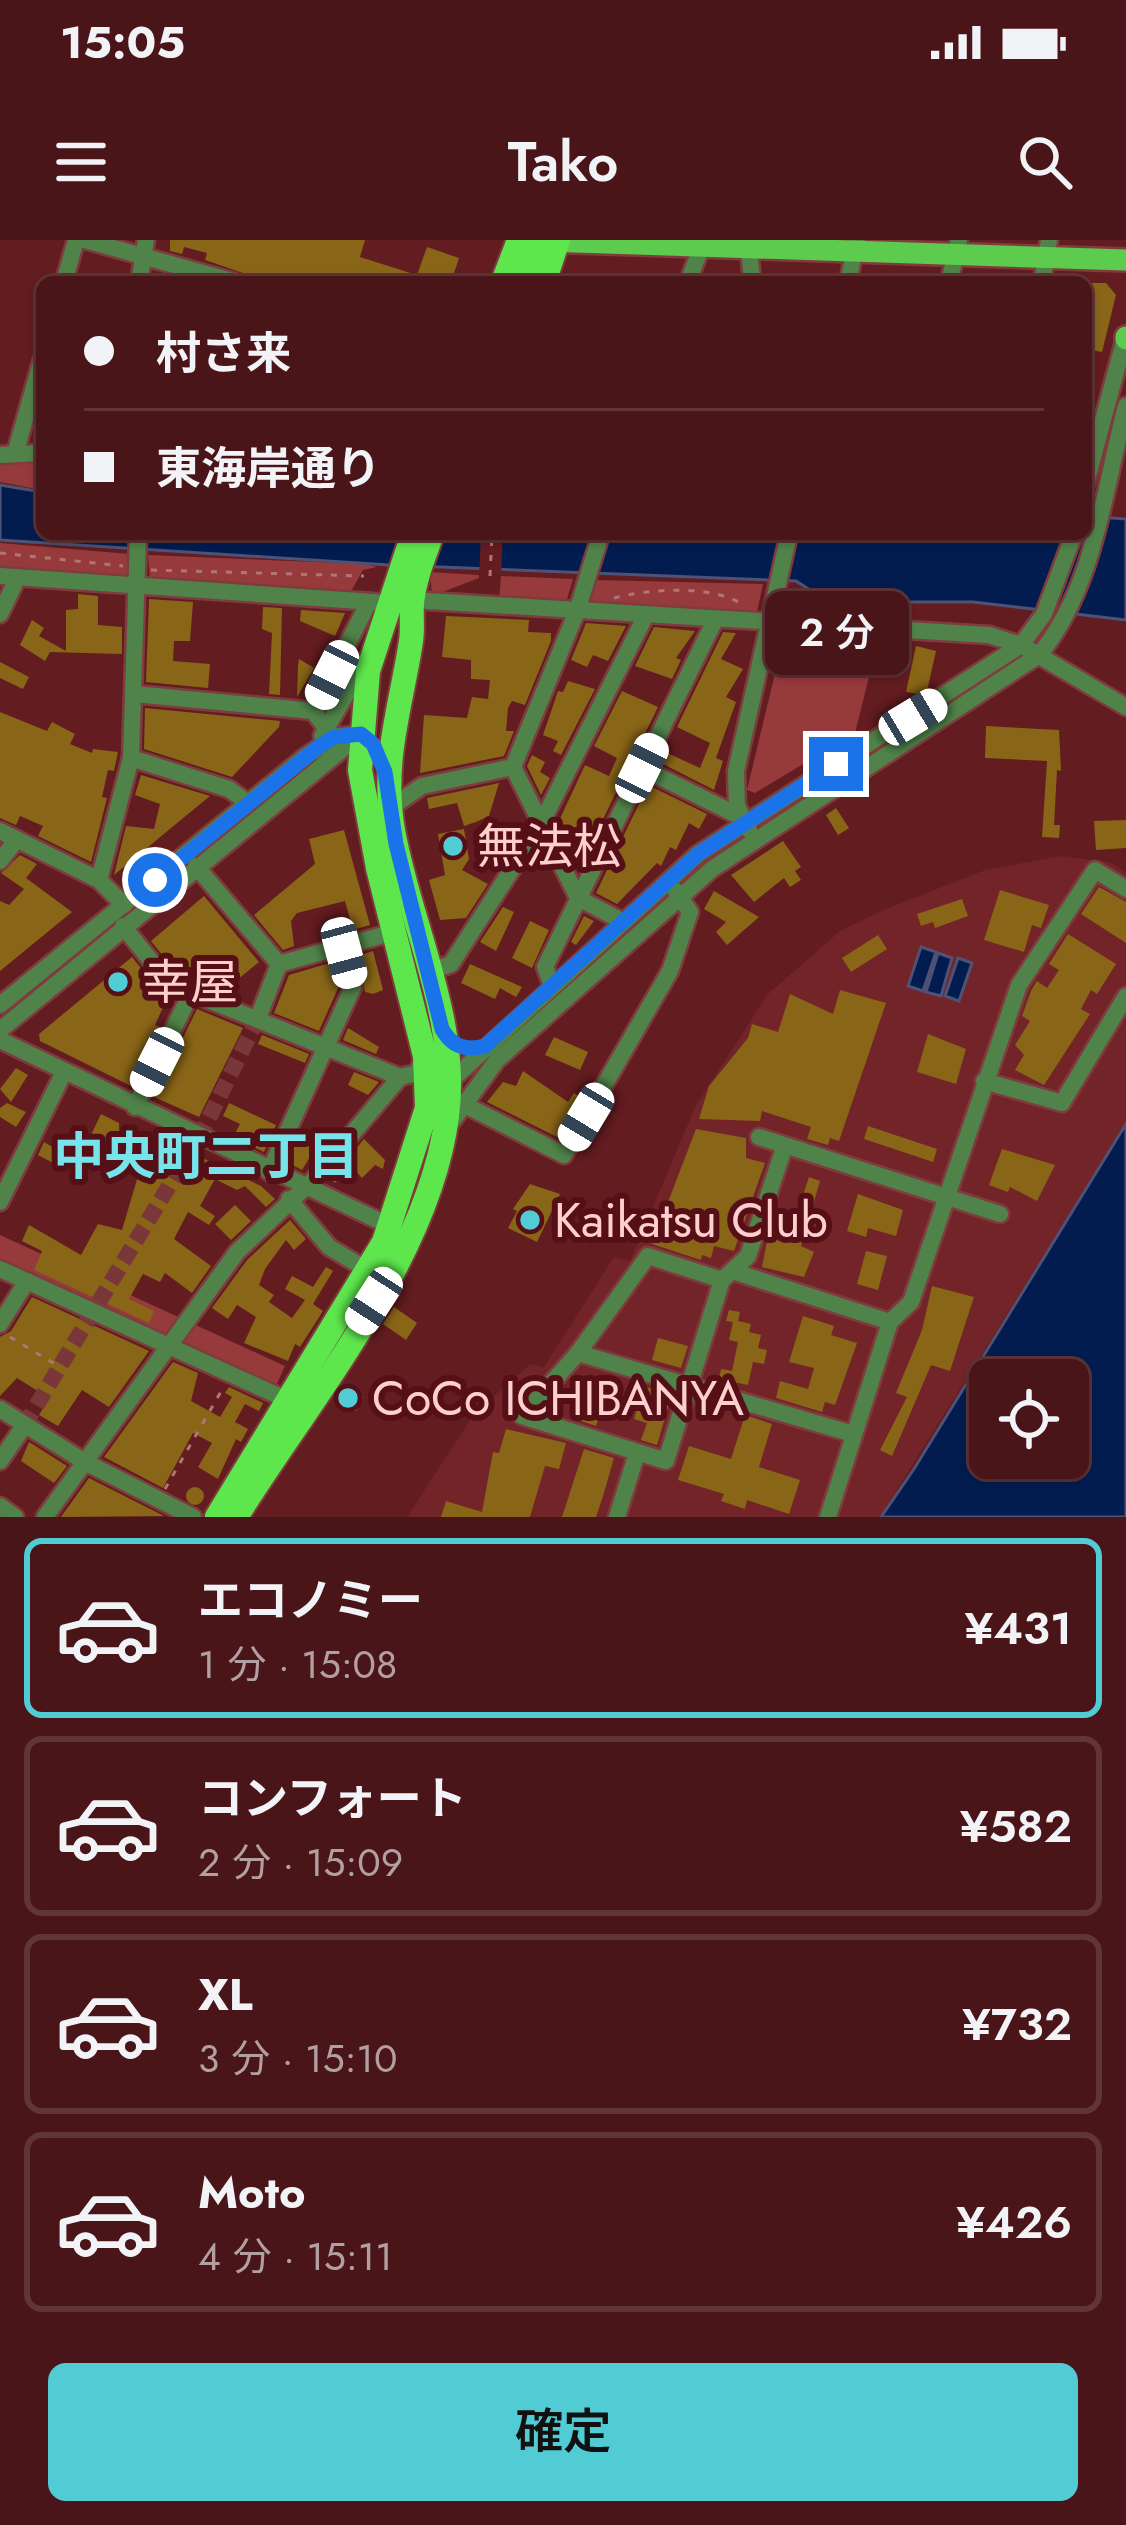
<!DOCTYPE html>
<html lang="ja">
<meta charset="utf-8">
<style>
body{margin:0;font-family:Jost,"Noto Sans JP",sans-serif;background:#511e21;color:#f1f3f6;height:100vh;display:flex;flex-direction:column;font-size:45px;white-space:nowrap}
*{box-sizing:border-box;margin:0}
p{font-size:39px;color:#b29fa2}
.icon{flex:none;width:66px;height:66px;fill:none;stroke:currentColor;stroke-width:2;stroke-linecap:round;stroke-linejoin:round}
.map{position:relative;height:1277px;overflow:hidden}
.side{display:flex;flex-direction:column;background:#4a1518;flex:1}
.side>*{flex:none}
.hud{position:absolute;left:36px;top:36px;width:1056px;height:264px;border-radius:18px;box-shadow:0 3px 9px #0004,0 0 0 3px #613437;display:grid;align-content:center;height:264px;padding:0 48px;background:#4a1518}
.tools{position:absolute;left:969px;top:1119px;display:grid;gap:24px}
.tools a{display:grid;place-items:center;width:120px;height:120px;border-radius:18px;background:#4a1518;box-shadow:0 3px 9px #0004,0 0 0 3px #613437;font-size:60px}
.end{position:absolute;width:54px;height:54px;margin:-27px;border:15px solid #1a73e8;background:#fff;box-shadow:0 0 0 6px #fff}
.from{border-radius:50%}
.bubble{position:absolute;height:84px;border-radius:18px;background:#4a1518;box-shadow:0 3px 9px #0004,0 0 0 3px #613437;font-size:39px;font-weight:600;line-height:84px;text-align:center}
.car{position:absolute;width:36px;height:72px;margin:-36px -18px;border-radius:15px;box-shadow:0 0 9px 3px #0007;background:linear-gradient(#fff 24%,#345 0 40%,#fff 0 76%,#345 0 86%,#fff 0)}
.hud b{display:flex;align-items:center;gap:42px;height:114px;font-size:45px}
.hud b+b{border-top:3px solid #613437}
.hud i{width:30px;height:30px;background:#f1f3f6}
ul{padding:21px 0 0;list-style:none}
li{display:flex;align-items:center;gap:36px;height:180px;margin:0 24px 18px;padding:0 24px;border:6px solid #613437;border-radius:18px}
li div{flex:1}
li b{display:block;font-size:45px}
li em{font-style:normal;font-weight:600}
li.active{border-color:#51ccd4}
li>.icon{width:108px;height:108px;stroke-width:1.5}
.button{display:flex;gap:24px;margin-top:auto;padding:24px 48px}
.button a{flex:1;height:138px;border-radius:18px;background:#51ccd4;color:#111;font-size:48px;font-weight:600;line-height:138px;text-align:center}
.status{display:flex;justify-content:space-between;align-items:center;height:84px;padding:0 60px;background:#4a1518;direction:ltr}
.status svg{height:33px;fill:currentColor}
header{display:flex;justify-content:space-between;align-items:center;height:156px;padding:0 48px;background:#4a1518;font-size:54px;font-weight:600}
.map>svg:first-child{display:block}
.built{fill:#732428}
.green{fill:#973a3c}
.water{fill:#031c50;stroke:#4e5276;stroke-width:3;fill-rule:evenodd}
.pier{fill:#631c20}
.building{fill:#896517}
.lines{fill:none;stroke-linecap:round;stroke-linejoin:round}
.minor-tunnel{stroke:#7a373a;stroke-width:16;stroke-dasharray:16 8;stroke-linecap:butt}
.minor-casing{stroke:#7f3c3f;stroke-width:21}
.major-casing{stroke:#7f3c3f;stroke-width:26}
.highway-casing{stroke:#7f3c3f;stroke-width:28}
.path{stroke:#b07677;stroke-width:3;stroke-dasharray:6 9;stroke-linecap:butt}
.minor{stroke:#508349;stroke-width:16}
.major{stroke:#5ccb4e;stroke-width:21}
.highway{stroke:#5ee74d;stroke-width:24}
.route{stroke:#1a73e8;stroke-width:15}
.poi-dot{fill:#51ccd4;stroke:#560f16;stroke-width:4.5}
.labels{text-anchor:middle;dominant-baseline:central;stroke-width:12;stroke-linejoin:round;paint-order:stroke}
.poi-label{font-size:48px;fill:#fdd0ce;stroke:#560f16;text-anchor:start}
.neighbourhood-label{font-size:51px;font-weight:bold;fill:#77e3ea;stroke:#560f16}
</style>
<div class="status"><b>15:05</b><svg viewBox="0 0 49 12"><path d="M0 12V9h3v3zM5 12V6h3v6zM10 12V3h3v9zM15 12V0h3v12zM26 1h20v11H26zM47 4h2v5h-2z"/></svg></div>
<header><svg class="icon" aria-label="menu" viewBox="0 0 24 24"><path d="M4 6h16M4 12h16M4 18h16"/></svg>Tako<svg class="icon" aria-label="search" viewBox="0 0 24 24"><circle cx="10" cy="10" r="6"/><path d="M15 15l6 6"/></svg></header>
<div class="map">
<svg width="1126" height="1277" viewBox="0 0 1126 1277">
<rect width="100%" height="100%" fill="#631c20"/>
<polygon class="built" points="1061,616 1112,623 1126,633 1126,883 880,1277 407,1277 474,1174 530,1124 544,1127 614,1017 630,1021 696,865 768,754 840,691 881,671 985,630"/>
<g class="green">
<polygon points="42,218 42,250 0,242 0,221"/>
<polygon points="0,303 130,314 130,336 0,330"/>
<polygon points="148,315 365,324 377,327 363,330 350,353 150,340"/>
<polygon points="430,332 479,335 479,338 432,356"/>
<polygon points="501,336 573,339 565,366 499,362"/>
<polygon points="596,340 763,344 756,377 589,365"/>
<polygon points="794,395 878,401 855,493 755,553 747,550 783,400"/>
<polygon points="0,995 285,1126 275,1148 0,1021"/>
</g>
<g class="water">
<polygon points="0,245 42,252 42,294 1086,294 1086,276 1126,279 1126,380 973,362 829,362 796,341 389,325 0,300"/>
<polygon points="921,707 936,712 923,751 908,746"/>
<polygon points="938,713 952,718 941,756 926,752"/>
<polygon points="958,718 972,723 959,761 945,756"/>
<path d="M1126 884V1277H881L914 1229ZM990 1140H1068V1218H990Z"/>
</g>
<polygon class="pier" points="481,294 503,294 501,336 479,335"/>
<g class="building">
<polygon points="170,0 365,0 360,17 417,35 427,7 459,18 451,42 269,42 205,20 207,13 184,7 182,14 170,11"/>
<polygon points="1086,43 1106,43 1116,55 1102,112 1086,109"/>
<polygon points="78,354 98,356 98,385 122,387 122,414 50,412 45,421 20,405 32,380 44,388 39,396 66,411 66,370 78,369"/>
<polygon points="149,359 193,362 190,401 174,401 173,421 210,424 208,448 146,442"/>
<polygon points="263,367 282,368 280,455 269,454 272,393 262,389"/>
<polygon points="301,370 345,373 335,396 300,381"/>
<polygon points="446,376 529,380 528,392 551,393 551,401 525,465 512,461 508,468 506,491 514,491 504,516 420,533 424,475 467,478 472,457 488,459 490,440 471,439 471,420 442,417"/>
<polygon points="586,383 626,386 608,421 593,415 587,427 571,420"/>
<polygon points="654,387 695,391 676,418 681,420 672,439 635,426"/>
<polygon points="723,392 736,393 721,419 743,429 726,457 736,462 716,518 723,521 714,550 659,522 665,512 700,528 710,503 677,487"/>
<polygon points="916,406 936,411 927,451 919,454 906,452"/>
<polygon points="299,419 314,428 297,457 298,425"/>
<polygon points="0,422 29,437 23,449 0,438"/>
<polygon points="568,441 595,449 561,515 553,511 558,501 543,495 558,451 563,452"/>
<polygon points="622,451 658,467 582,622 572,616 574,600 557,585 585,525 609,536 617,518 594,506"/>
<polygon points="145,468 280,481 279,487 232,537 144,509"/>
<polygon points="0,472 47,491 52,482 75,494 70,504 92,513 93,509 118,512 114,531 108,530 102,557 107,558 91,622 38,596 43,586 20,576 16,585 0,578"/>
<polygon points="986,486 1059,490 1061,531 1057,530 1054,585 1060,585 1059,598 1042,597 1047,521 985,518"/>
<polygon points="532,515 545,522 540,532 550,538 541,555 527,526"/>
<polygon points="141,535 210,556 114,635 126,586 154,589 160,564 135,555"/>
<polygon points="499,543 489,576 476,582 464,586 457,563 429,569 427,558"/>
<polygon points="648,545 707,574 699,589 689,583 676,610 670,607 661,626 657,623 617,664 596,653"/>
<polygon points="836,568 849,588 838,595 826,575"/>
<polygon points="1126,580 1126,608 1096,610 1094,581"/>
<polygon points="464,589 469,619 462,630 488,644 466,678 440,680 429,640 445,635 438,594"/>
<polygon points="344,590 370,685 353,690 345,661 297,673 291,681 294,706 283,710 254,675 315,624 309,599"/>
<polygon points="783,601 801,627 795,631 801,640 790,647 784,638 754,662 731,635"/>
<polygon points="20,615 37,624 26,638 72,672 0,731 0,661 9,665 24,649 1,633"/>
<polygon points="1099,647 1126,662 1126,703 1081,674"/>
<polygon points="1000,650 1049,665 1041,688 1032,685 1024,712 984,700"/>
<polygon points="714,651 759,677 727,705 716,692 726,682 704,669"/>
<polygon points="204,656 259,722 222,752 176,732 151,701"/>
<polygon points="962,659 968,676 935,688 933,682 921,686 917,674"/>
<polygon points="503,667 514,672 496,711 480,702"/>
<polygon points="584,676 594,681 576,705 571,702"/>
<polygon points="530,681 549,690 532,728 512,718"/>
<polygon points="1068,694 1116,724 1097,754 1091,750 1081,769 1090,774 1044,845 1015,830 1024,815 1015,805 1030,781 1022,776 1031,751 1037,741 1047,748 1059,730 1049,724"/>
<polygon points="878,695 887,709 851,732 842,718"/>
<polygon points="373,711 383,750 373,754 365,752 358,716"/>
<polygon points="132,717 159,751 174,759 171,766 165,763 155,785 160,787 131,846 40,801 39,794"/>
<polygon points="333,722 339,746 319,791 274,773 289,735"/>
<polygon points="470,724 522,747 516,757 500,748 495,759 461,743"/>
<polygon points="840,750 886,763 839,901 830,898 828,905 807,899 811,887 762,871 760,881 699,879 709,846 748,798 752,784 778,792 790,754 833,774"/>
<polygon points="197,769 243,788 199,877 154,857"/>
<polygon points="348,788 379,807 376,814 343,800"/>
<polygon points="928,794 966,809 956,844 917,832"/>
<polygon points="262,795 309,814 305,823 258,804"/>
<polygon points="554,797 588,812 580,830 545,815"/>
<polygon points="16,828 28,835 11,862 0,849"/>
<polygon points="523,831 568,862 574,853 582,858 559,898 487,862 503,842 516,846"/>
<polygon points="354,832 379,842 368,855 348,845"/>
<polygon points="7,863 26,872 16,887 0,877 0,868"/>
<polygon points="229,863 276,885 264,912 233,897 240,884 223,876"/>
<polygon points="101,874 119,883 120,926 106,919 100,932 78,922"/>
<polygon points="868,886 937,909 933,922 864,899"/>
<polygon points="316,888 325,892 302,930 287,922 301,892 311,897"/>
<polygon points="696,889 746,898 746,918 765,923 734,1011 714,1006 711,1018 702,1015 701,1020 652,1004"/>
<polygon points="160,896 176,904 184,933 194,914 261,946 275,959 266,967 245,946 237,950 215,939 200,966 215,976 209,985 188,972 174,999 211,1026 192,1053 165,1033 160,1042 143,1034 129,1059 154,1071 149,1083 34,1030 42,1011 22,1001 29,985 81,1015 98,984 122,990 138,936 120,926 133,900 153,910"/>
<polygon points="364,899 385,920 383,929 375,925 362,938 351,926 335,943 331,939"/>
<polygon points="44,902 63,913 57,925 38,915"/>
<polygon points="1002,909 1055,925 1037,961 1010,947 1008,952 989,945"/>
<polygon points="809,937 820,941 801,1006 814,1012 804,1037 762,1027 768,996 787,1002"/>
<polygon points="530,944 560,954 537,1002 508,988 517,971 513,969"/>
<polygon points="858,954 903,970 896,996 868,988 866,997 847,991"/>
<polygon points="235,965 251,981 231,1000 215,984"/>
<polygon points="290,980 306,999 294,1010 286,1000 265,1029 259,1045 274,1055 269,1062 292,1078 305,1060 285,1049 292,1036 313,1047 326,1027 333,1031 313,1064 323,1071 300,1107 295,1104 288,1121 244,1103 256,1077 237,1065 228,1079 212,1068 247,1020"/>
<polygon points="866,1011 887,1016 878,1050 857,1044"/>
<polygon points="932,1046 974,1057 950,1131 931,1125 892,1216 880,1210 907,1157 896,1153 922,1090"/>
<polygon points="32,1057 149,1111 109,1167 82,1150 58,1186 39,1175 49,1158 17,1138 0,1156 0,1097 11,1091"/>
<polygon points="394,1067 417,1083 406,1100 383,1084"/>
<polygon points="729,1070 740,1072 738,1081 751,1084 749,1092 761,1095 758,1108 767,1110 764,1124 753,1122 748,1145 719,1139 721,1129 732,1131 738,1102 729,1100 733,1082 726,1081"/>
<polygon points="803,1076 834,1086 831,1095 857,1103 835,1165 825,1162 822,1172 776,1158 780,1141 808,1149 814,1128 789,1122"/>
<polygon points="658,1098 688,1106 681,1128 652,1120"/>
<polygon points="173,1122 198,1133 191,1161 220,1177 232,1157 225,1153 229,1147 263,1163 259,1171 245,1164 235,1182 248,1189 241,1202 236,1199 218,1239 198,1227 212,1203 193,1193 163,1248 104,1217"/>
<polygon points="584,1142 608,1150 596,1186 572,1178"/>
<polygon points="643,1146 672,1154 657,1205 641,1200 647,1183 634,1179"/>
<polygon points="343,1147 363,1157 356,1171 334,1160"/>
<polygon points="745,1175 772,1184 759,1227 800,1240 789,1274 747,1260 745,1269 721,1261 724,1254 678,1240 689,1206 731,1219"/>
<polygon points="506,1189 566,1203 559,1229 545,1226 530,1277 441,1277 446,1261 482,1272 493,1212 499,1213"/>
<polygon points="29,1202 67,1226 54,1243 21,1221"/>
<polygon points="584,1209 614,1218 603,1256 596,1277 562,1277"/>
<polygon points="89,1238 164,1276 61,1277"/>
<circle cx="195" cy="1256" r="9"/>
</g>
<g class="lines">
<polyline class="minor-tunnel" points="24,1186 204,888 258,778"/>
<defs>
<g id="minor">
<polyline points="85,0 235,42"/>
<polyline points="749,7 752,42"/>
<polyline points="64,42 76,0"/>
<polyline points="139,42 146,0"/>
<polyline points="688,42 704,0"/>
<polyline points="848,42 857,0"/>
<polyline points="949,42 959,0"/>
<polyline points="1042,42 1049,0"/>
<polyline points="15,214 42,119"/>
<polyline points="0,215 42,213"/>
<polyline points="1086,243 1125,98"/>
<polyline points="601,294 577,371 513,527 578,658 622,681"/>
<polyline points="0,336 388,363"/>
<polyline points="412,360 989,395 1021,405 1126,467"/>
<polyline points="0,374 18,337"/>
<polyline points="134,454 313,471 338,503"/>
<polyline points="313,471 369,362"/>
<polyline points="322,496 366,420"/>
<polyline points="131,518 229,549 248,563"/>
<polyline points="642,528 741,577"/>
<polyline points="390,568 422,546 513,527"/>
<polyline points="749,590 737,566 736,531 789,294"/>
<polyline points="0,591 99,640 124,665"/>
<polyline points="0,621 17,599"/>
<polyline points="196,626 279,724"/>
<polyline points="99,640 131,518 138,294"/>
<polyline points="123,686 168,742 191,753 400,837 417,833 424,817"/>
<polyline points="279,724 394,692"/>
<polyline points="428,732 451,724 541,584 645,377"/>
<polyline points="552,745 545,727 714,382"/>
<polyline points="0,765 306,516 335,497 361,494"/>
<polyline points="258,778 279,724"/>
<polyline points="0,790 361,494"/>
<polyline points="0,800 394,988"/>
<polyline points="984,841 1062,863 1126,756"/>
<polyline points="446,845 698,614 1021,405 1044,374 1074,294"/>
<polyline points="455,860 564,915 670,731 690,672 675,650"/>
<polyline points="135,867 191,753"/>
<path d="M450 884 497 820 712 629 1039 415C1095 347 1104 249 1126 166"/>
<polyline points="759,897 1000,974"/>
<polyline points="269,932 353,747 342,707"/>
<polyline points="289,959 329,1007 369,1031"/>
<polyline points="0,962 64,832"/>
<polyline points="0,1029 294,1163"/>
<polyline points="732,1031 890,1082"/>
<polyline points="722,1040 648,1016 578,1113 522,1176 666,1221 722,1040 748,1016 784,908"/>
<polyline points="0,1084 27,1041"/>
<polyline points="578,1113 853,1194"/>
<polyline points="0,1169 85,1222 193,1277"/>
<polyline points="0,1221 24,1186"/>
<polyline points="0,1266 15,1277"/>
<polyline points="45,1277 237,1012 313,940 400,837"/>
<polyline points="617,1277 637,1213"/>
<polyline points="828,1277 890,1082 911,1062 1019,745 1095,630 1126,649"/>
</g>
<g id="major">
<polyline points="545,1 1126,20"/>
<polyline points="1126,97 1126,99"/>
</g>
<g id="highway">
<polyline points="503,42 519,0"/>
<polyline points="522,42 536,0"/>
<polyline points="544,42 558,0"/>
<polyline points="217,1277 384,1002 427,868 425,816 378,628 360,530 368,431 413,294"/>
<path d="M236 1277C311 1157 429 1018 447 876 460 781 409 682 393 590 381 521 401 467 411 401 413 389 411 376 412 364 414 340 424 316 432 294"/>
</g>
</defs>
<use href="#minor" class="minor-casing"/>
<use href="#major" class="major-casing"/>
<use href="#highway" class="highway-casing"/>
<g class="path">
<polyline points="0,313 123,326"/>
<polyline points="151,330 364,336"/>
<polyline points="490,336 492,294"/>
<path d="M614 358C649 349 713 344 743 365"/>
<polyline points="10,1097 60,1127"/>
<polyline points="165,1249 223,1148"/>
</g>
<use href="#minor" class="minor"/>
<use href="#major" class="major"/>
<use href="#highway" class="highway"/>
</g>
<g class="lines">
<path class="route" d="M155 640 318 507 334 497 361 494 373 504 385 532 396 604 442 789C452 807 466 811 485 806L698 614 836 524"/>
</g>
<g class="poi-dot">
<circle cx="453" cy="606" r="12"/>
<circle cx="118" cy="742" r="12"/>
<circle cx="530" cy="980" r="12"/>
<circle cx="348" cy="1158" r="12"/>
</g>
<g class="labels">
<g class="poi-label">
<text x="477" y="606">無法松</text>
<text x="142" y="742">幸屋</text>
<text x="554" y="980">Kaikatsu Club</text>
<text x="372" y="1158">CoCo ICHIBANYA</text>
</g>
<g class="neighbourhood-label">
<text x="206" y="916">中央町二丁目</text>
</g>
</g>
</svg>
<div class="tools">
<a><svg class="icon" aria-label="locate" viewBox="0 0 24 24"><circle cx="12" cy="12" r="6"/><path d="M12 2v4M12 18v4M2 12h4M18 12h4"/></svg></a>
</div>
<i class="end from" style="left:155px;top:640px"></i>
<i class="end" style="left:836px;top:524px"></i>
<div class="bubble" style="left:765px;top:351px;width:144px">2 分</div>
<i class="car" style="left:332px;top:435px;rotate:207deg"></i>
<i class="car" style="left:913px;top:477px;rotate:59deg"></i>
<i class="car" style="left:642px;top:528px;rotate:26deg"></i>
<i class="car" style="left:344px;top:713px;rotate:165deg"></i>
<i class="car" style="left:157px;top:822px;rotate:207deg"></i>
<i class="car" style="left:586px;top:877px;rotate:211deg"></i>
<i class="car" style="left:374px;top:1061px;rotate:213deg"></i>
<div class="hud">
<b><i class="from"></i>村さ来</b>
<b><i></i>東海岸通り</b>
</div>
</div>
<section class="side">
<ul>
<li class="active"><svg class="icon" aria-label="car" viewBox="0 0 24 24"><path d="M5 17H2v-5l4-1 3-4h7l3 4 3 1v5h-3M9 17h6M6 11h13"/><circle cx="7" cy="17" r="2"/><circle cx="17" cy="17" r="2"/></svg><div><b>エコノミー</b><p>1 分 · 15:08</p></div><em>¥431</em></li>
<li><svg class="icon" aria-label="car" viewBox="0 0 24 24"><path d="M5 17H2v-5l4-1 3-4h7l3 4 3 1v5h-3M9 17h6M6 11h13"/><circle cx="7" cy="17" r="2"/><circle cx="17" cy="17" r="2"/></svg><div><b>コンフォート</b><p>2 分 · 15:09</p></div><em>¥582</em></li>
<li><svg class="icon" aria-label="car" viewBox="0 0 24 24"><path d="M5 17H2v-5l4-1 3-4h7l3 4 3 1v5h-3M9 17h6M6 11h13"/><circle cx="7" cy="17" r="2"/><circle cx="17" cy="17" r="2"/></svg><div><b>XL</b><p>3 分 · 15:10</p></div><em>¥732</em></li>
<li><svg class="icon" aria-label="car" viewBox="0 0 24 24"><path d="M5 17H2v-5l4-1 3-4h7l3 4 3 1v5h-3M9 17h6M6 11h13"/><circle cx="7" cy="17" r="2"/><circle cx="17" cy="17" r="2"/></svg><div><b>Moto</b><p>4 分 · 15:11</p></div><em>¥426</em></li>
</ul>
<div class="button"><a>確定</a></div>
</section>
